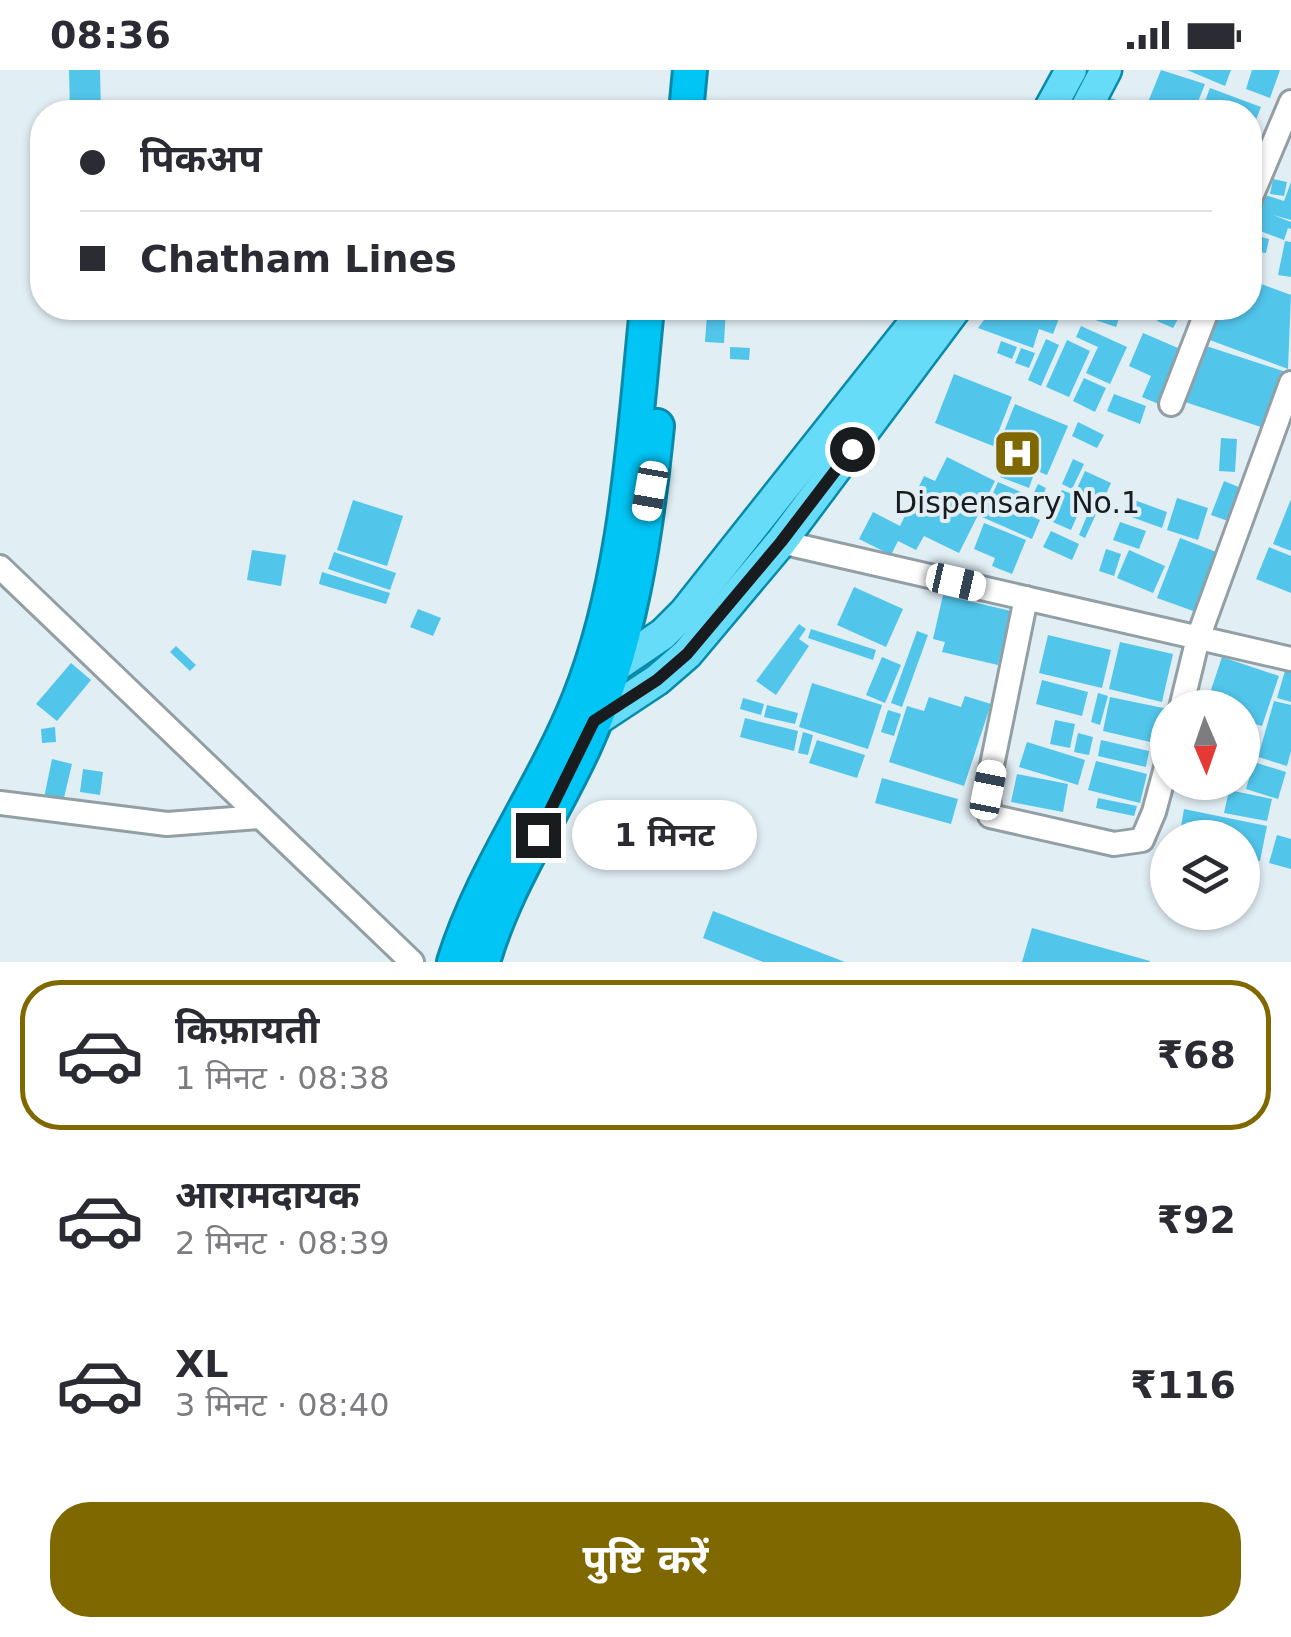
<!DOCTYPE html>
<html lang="hi">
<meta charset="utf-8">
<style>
body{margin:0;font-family:"DejaVu Sans","Noto Sans Devanagari",sans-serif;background:#f7f7f7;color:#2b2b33;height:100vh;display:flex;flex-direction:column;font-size:38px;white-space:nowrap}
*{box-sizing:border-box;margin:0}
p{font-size:32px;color:#7c7c81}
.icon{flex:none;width:55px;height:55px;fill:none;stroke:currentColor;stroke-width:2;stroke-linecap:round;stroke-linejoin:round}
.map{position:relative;height:892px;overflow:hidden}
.drawer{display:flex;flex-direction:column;background:#fff;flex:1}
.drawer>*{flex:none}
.hud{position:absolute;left:30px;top:30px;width:1232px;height:220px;border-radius:40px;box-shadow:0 2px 8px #0004;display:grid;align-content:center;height:220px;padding:0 50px;background:#fff}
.needle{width:65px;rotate:178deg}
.controls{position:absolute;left:1150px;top:620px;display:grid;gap:20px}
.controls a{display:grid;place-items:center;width:110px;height:110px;border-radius:50%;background:#fff;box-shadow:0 2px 8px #0004;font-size:50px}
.end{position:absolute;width:45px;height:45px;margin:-22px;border:12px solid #181c1e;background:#fff;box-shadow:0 0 0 5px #fff}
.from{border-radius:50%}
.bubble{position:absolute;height:70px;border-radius:35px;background:#fff;box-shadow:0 2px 8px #0004;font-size:32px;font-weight:700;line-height:70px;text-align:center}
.car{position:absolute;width:30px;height:60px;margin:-30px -15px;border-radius:12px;box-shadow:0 0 8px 2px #0007;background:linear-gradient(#fff 24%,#345 0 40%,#fff 0 76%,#345 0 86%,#fff 0)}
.hud b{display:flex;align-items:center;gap:35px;height:95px;font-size:38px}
.hud b+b{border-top:2px solid #e1e1e2}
.hud i{width:25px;height:25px;background:#2b2b33}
ul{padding:18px 0 0;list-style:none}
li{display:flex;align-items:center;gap:30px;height:150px;margin:0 20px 15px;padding:0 30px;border:5px solid transparent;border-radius:40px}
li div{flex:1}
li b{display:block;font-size:38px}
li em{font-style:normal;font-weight:700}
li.current{border-color:#806800}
li>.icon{width:90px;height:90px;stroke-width:1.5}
.primary-button{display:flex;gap:20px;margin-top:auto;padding:20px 50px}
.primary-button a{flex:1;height:115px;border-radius:40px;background:#806800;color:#fff;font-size:40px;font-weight:700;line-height:115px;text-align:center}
.status{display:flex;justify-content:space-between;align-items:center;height:70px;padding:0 50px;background:#fff;direction:ltr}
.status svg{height:28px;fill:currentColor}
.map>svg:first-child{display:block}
.building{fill:#52c5eb}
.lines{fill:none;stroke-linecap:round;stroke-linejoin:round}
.minor-casing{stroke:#929fa4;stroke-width:28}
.major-casing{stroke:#088aaa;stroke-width:35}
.highway-casing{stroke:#088aaa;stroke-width:38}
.minor{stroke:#fff;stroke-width:22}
.major{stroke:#66dcf9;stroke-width:30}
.highway{stroke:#00c5f5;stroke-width:32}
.route{stroke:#181c1e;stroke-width:12}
.labels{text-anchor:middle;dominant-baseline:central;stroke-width:8;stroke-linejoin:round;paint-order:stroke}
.poi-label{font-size:30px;fill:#181c1e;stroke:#e1eef4}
</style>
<div class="status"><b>08:36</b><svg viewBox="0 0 49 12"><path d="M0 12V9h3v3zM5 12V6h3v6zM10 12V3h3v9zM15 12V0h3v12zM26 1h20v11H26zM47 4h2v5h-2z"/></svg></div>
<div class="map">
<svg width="1291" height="892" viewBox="0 0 1291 892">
<rect width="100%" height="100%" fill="#e1eef4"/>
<g class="building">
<polygon points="69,0 100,0 101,42 70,42"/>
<polygon points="1161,0 1205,14 1194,42 1162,42 1146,37"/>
<polygon points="1187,0 1231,0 1225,16"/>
<polygon points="1252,0 1280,0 1270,28 1246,19"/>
<polygon points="1210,18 1261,37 1250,65 1250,42 1201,42"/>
<polygon points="1106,27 1136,35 1134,42 1102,39"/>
<polygon points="1273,109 1287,112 1284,126 1270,124"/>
<polygon points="1291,112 1291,150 1273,145 1291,152 1291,159 1288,158 1284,170 1250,157 1254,138 1259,140 1265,125 1284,131"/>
<polygon points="1250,164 1269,169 1266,183 1250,180"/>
<polygon points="1285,171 1291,172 1291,207 1278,205"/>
<polygon points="1250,210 1291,225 1288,299 1207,269 1219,238 1250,238"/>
<polygon points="691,238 726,238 724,273 705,272 707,244 691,243"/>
<polygon points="993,238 1046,238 1061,243 1053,264 1039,259 1033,278 978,258"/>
<polygon points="1060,238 1123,238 1116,257"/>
<polygon points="1164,238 1184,238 1173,258 1157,251"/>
<polygon points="1081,256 1127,277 1110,314 1086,303 1098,277 1076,267"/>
<polygon points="1143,263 1185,281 1161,335 1142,327 1151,306 1129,296"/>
<polygon points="1046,269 1059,275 1041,316 1028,310"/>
<polygon points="1067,270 1090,281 1069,327 1046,317"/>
<polygon points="1001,271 1017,277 1012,289 997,283"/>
<polygon points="1197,273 1286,302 1267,359 1179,330"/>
<polygon points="730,277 750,278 749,290 730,289"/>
<polygon points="1021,278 1035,283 1029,298 1015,293"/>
<polygon points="954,304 1012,327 993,376 935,353"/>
<polygon points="1084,308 1106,318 1095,342 1073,331"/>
<polygon points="1114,324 1146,336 1140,354 1107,341"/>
<polygon points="1015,334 1068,356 1047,405 995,384"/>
<polygon points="1078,352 1104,365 1097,378 1072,366"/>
<polygon points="1221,368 1237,369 1235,402 1219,401"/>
<polygon points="947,387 995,411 959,483 924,466 916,480 898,471 891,485 859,469 873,442 900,456 924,406 935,411"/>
<polygon points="1073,389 1084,394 1072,419 1062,414"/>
<polygon points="1005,393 1034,404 1029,418 1000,407"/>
<polygon points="1085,401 1111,413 1101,435 1085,428 1071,460 1048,450 1062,420 1074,425"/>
<polygon points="1224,411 1241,418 1228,451 1211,445"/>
<polygon points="998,412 1032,427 1038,414 1046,418 1033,447 1040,450 1032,469 982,447"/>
<polygon points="1129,428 1167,442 1162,458 1123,444"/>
<polygon points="1177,428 1208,438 1198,470 1167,460"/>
<polygon points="1291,429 1291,481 1273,474"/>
<polygon points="353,430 403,446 387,496 337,480"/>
<polygon points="1089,441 1096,444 1085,468 1079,465"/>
<polygon points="1120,452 1146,461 1139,479 1113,470"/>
<polygon points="984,453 1026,470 1012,504 992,496 995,488 974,479"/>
<polygon points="1051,461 1079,474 1072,490 1043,477"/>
<polygon points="1180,468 1219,483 1196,542 1157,528"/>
<polygon points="1269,477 1291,486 1291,523 1256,509"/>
<polygon points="1106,479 1121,484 1114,506 1099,501"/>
<polygon points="252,480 286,485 281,516 247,510"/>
<polygon points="1129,480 1165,496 1153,523 1117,508"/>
<polygon points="334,482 396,503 390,520 328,499"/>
<polygon points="322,502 390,523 386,534 319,514"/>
<polygon points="854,517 903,539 886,577 837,555"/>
<polygon points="943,525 1011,541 998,595 942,582 945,572 933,569"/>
<polygon points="418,539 441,548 433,566 410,557"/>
<polygon points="799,554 806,559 799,569 809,576 776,625 756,611"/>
<polygon points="811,559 876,580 873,590 808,568"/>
<polygon points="917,561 928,565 902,637 891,633"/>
<polygon points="1048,565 1111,580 1102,618 1039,603"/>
<polygon points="1120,572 1173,584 1162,632 1109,619"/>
<polygon points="176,576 196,595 190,601 170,582"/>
<polygon points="882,587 901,595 885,633 866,625"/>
<polygon points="1222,587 1279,606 1262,656 1242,650 1242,638 1205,638"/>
<polygon points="71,593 91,610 57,651 36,634"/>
<polygon points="1285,601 1291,603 1291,632 1277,628"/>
<polygon points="1042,610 1088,622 1082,646 1036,634"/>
<polygon points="812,613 882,635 868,679 799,657"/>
<polygon points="1098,623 1108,626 1100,655 1091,652"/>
<polygon points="965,626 991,634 964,716 889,692 907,636 924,641 929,627 961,637"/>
<polygon points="1110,627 1168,639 1163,675 1103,661"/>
<polygon points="743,628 764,634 761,645 740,639"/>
<polygon points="1274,631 1291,635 1291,681 1287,696 1258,687"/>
<polygon points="767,635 798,643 795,654 764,647"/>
<polygon points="888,640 901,644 894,666 881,662"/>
<polygon points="745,648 798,661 794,681 740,667"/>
<polygon points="1055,650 1075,654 1070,678 1050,674"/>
<polygon points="55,657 56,672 42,673 41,659"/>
<polygon points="803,662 813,665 808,685 798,683"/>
<polygon points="1078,663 1093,667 1089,685 1074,682"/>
<polygon points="1242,663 1257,667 1253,681 1242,678"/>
<polygon points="817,670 865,685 857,708 809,693"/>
<polygon points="1101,670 1149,681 1146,697 1098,686"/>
<polygon points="1027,672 1085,690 1078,715 1019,697"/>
<polygon points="52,689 72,694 63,732 44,728"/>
<polygon points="1096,691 1147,704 1140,733 1088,720"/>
<polygon points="1254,692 1286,702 1278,729 1246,719"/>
<polygon points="83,699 103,702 100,725 80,722"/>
<polygon points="1017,704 1068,714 1063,742 1011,732"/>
<polygon points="882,708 958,729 951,754 875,733"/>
<polygon points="1229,720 1272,729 1267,751 1224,743"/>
<polygon points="1098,728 1137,736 1134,746 1096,738"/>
<polygon points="1184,739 1267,756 1260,791 1242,787 1242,768 1179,768"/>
<polygon points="1277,765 1291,769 1291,799 1269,793"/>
<polygon points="1242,797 1254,800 1246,831 1242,830"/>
<polygon points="713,841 845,892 763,892 703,868"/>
<polygon points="1032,858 1150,891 1150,892 1022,892"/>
</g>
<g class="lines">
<defs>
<g id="minor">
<polyline points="1250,129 1291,32"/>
<polyline points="1171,334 1208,238"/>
<polyline points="781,472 1291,589"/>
<polyline points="0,497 412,892"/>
<polyline points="1026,528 987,720 990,746 1114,774 1142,770 1154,742 1168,690"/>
<polyline points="1181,638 1198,568 1291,313"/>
<polyline points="0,733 167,754 260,747"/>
</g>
<g id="major">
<polyline points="1048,42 1071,0"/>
<polyline points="1084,42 1106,0"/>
<polyline points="613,598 663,564 685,542 926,238"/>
<polyline points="595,651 657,610 687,584 781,472 956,238"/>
</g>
<g id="highway">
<polyline points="686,42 690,0"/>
<path d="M454 892C483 799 543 719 579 629 627 510 634 365 647 238"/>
<path d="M483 892C505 815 551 749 584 677 630 577 646 465 657 356"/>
</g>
</defs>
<use href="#minor" class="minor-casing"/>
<use href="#major" class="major-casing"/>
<use href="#highway" class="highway-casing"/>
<use href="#minor" class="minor"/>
<use href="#major" class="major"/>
<use href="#highway" class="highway"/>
</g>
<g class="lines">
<polyline class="route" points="538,765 594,651 657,610 687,584 781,472 852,379"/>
</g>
<defs>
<symbol id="hospital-square" viewBox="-11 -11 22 22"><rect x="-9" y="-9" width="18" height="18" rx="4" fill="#806800" stroke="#e1eef4"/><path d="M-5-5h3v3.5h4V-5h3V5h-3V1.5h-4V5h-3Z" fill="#fff"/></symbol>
</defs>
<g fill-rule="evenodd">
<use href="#hospital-square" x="990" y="356" width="55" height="55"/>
</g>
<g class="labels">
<g class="poi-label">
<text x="1017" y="432">Dispensary No.1</text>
</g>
</g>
</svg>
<div class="controls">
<a><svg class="needle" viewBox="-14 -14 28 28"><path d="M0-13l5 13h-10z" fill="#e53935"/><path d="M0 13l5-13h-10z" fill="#7c7c81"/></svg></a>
<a><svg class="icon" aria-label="layers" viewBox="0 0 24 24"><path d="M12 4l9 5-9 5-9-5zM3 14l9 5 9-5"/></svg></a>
</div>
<i class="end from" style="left:852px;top:379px"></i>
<i class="end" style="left:538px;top:765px"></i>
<div class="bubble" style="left:572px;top:730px;width:185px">1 मिनट</div>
<i class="car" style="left:650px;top:421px;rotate:190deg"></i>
<i class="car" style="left:956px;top:512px;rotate:103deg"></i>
<i class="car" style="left:988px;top:720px;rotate:11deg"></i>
<div class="hud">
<b><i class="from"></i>पिकअप</b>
<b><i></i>Chatham Lines</b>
</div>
</div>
<section class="drawer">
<ul>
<li class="current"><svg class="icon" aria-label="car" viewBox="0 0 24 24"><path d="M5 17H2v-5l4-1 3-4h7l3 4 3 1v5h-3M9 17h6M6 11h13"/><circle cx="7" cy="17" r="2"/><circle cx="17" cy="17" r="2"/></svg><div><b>किफ़ायती</b><p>1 मिनट · 08:38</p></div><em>₹68</em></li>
<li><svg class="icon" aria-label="car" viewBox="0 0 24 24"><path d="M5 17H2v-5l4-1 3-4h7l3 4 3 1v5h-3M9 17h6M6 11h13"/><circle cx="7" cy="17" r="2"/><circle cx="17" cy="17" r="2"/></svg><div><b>आरामदायक</b><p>2 मिनट · 08:39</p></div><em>₹92</em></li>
<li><svg class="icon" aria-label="car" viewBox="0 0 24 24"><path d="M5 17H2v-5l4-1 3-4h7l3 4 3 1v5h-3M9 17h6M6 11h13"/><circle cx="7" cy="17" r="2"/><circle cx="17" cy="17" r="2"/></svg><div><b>XL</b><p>3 मिनट · 08:40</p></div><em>₹116</em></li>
</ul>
<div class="primary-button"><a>पुष्टि करें</a></div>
</section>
